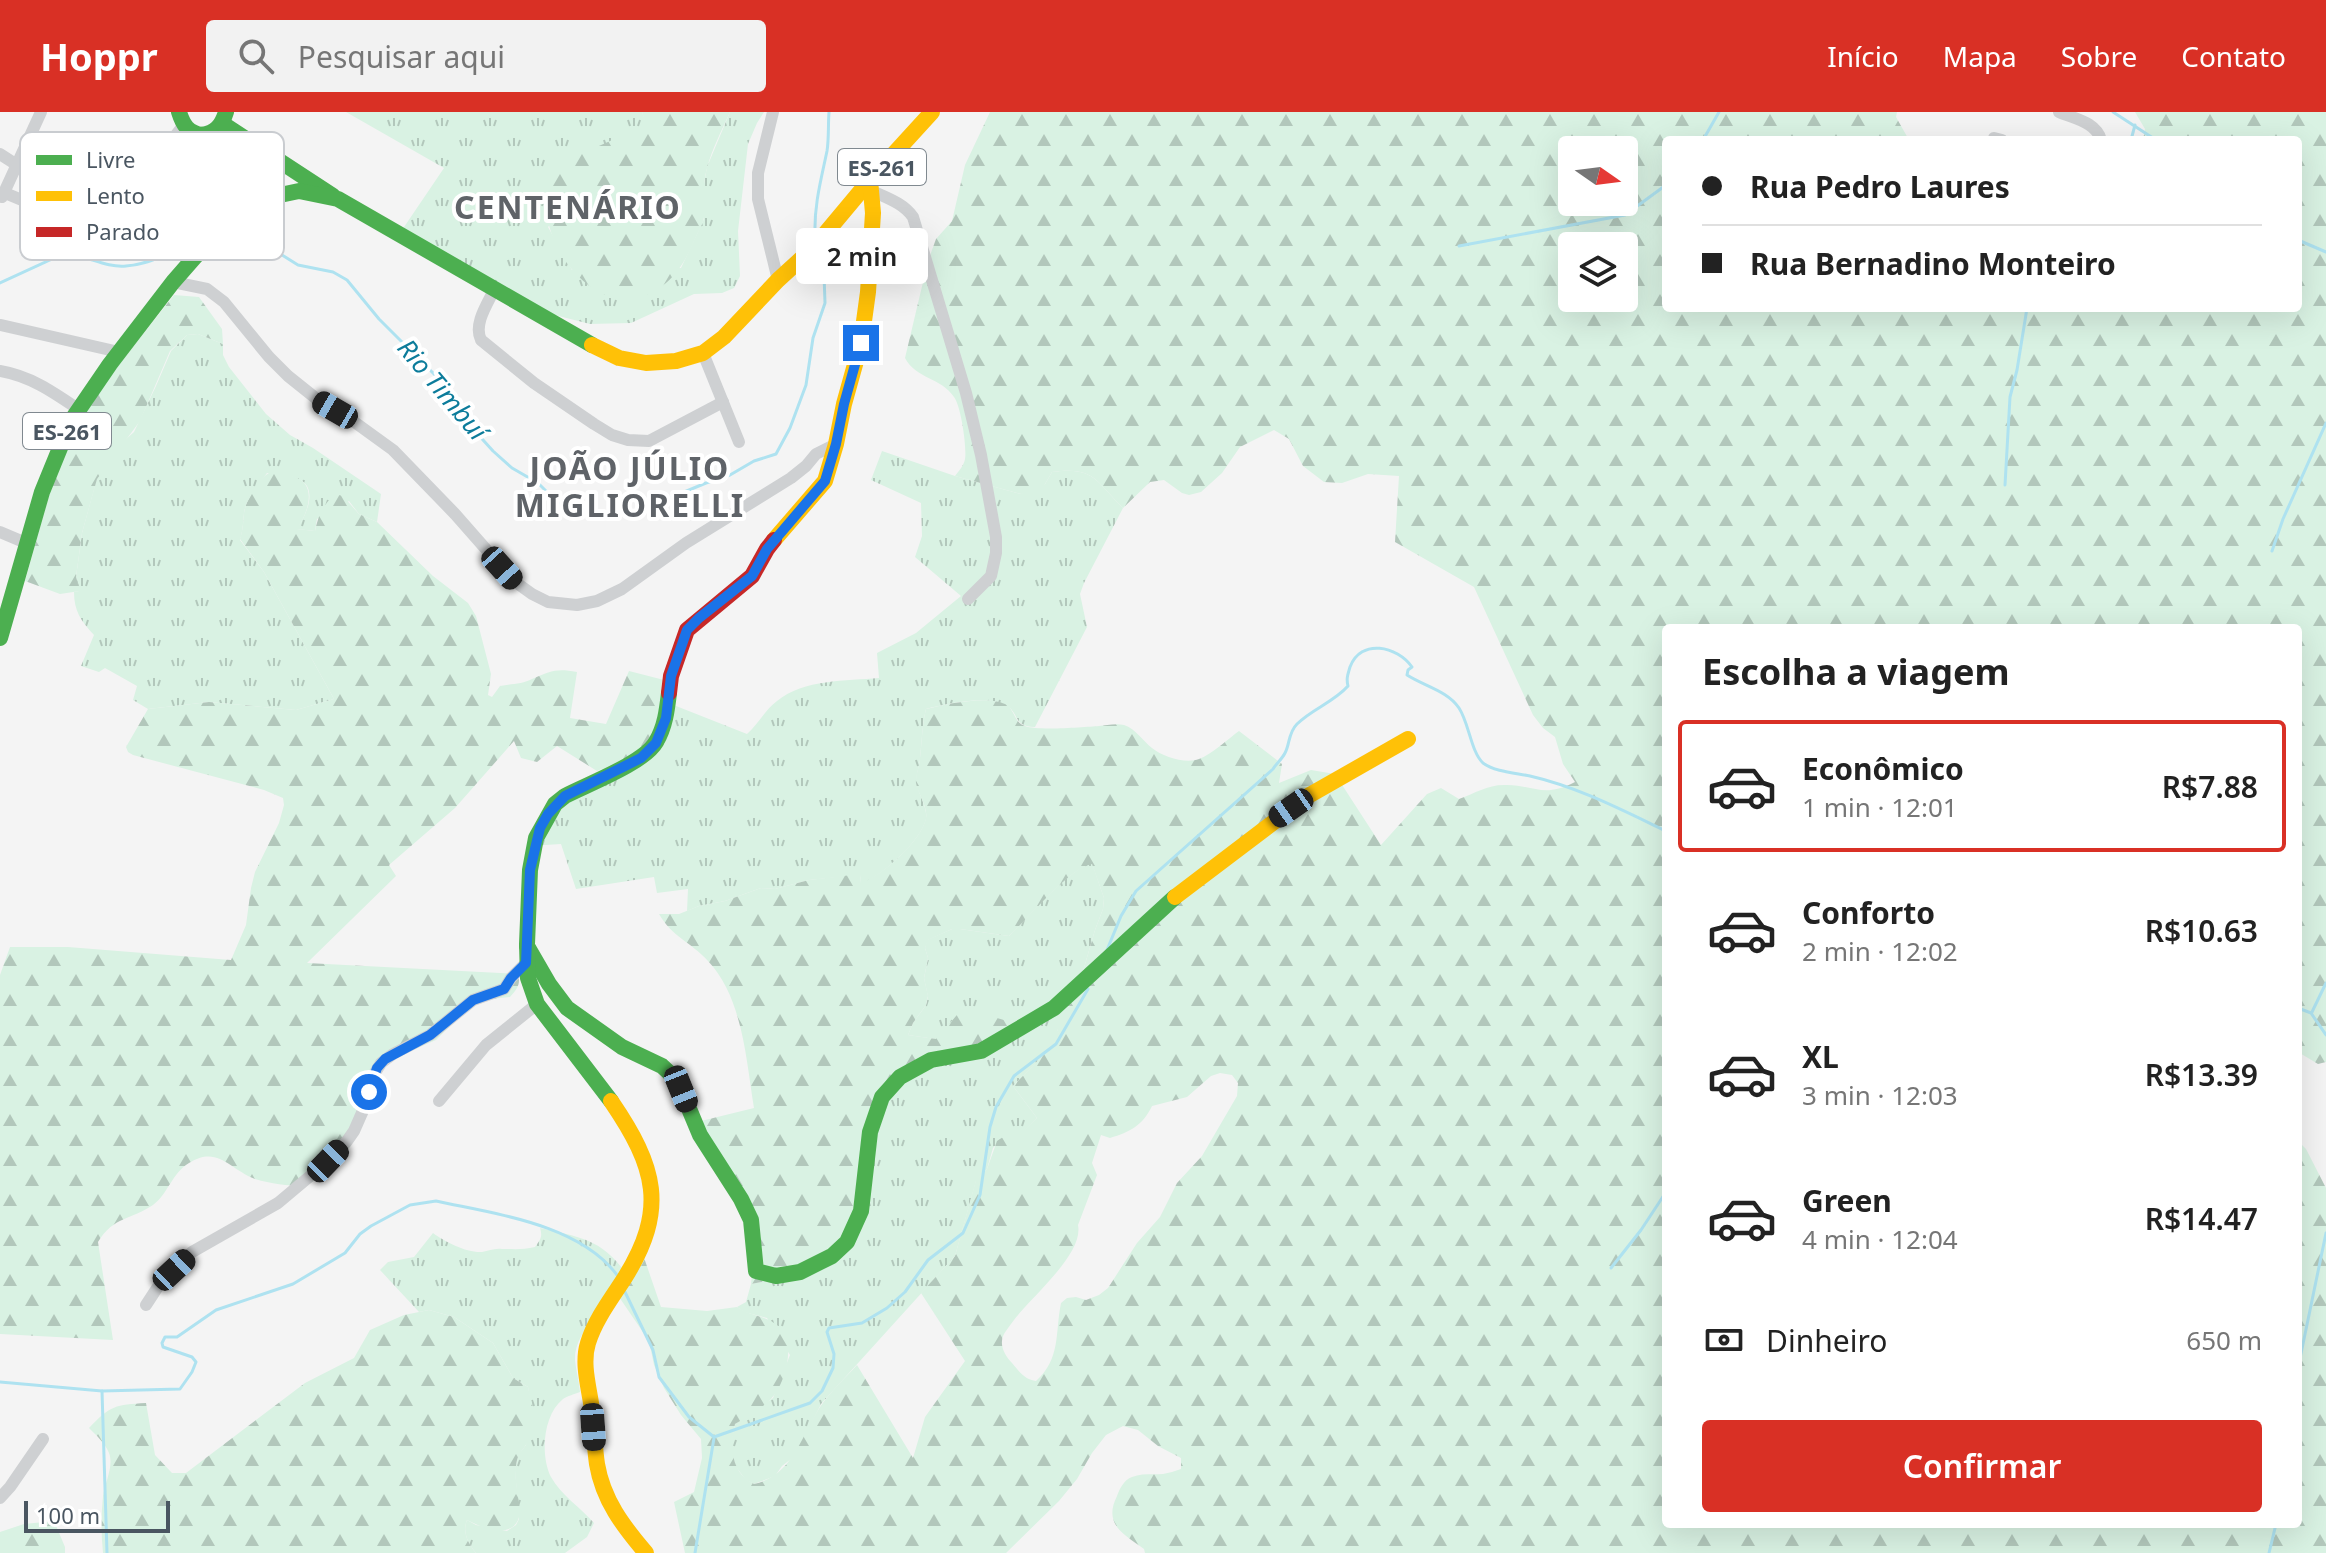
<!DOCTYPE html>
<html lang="pt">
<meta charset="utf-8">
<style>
body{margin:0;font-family:"Noto Sans",sans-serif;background:#f2f2f2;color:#222;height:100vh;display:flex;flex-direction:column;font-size:30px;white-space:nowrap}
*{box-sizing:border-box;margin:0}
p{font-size:26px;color:#767676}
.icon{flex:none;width:44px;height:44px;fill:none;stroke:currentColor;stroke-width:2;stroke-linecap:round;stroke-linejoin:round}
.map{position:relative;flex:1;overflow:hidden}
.panel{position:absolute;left:1662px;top:512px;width:640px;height:904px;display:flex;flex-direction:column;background:#fff;border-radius:8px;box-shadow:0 8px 32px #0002}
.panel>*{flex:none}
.guide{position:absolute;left:1662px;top:24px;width:640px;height:176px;border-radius:8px;box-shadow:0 8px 32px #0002;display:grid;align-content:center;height:176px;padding:0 40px;background:#fff}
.needle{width:52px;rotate:104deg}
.tools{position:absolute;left:1558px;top:24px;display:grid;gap:16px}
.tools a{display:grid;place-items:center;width:80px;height:80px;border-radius:8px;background:#fff;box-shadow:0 8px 32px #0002;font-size:40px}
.scale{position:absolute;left:24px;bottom:20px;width:146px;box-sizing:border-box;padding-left:8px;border:4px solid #4a5661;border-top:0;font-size:22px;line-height:28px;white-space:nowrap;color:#4a5661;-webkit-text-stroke:6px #fff;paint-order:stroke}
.end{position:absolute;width:36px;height:36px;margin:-18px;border:10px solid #1a73e8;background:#fff;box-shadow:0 0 0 4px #fff}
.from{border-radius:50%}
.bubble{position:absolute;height:56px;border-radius:8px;background:#fff;box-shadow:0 8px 32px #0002;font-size:26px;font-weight:600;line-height:56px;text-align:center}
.car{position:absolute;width:24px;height:48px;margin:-24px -12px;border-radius:10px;box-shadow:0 0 6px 2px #0007;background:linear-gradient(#222 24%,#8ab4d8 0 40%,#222 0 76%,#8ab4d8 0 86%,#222 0)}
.guide b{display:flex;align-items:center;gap:28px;height:76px;font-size:30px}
.guide b+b{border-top:2px solid #e0e0e0}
.guide i{width:20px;height:20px;background:#222}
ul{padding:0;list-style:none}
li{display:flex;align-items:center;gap:24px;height:132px;margin:0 16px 12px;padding:0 24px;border:4px solid transparent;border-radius:8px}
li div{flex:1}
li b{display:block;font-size:30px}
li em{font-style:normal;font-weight:600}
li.on{border-color:#d93025}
li>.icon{width:72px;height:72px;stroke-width:1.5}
h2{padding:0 40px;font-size:36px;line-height:96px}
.pay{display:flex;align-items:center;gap:20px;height:88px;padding:0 40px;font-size:30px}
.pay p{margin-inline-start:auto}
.button{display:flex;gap:16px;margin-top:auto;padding:16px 40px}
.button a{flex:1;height:92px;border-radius:8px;background:#d93025;color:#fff;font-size:32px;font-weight:600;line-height:92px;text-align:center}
header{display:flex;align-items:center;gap:48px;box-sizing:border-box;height:112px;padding:0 40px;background:#d93025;color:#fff}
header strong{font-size:38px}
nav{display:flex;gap:44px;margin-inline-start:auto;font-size:28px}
.search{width:560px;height:72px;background:#f2f2f2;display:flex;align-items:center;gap:20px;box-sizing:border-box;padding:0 28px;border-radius:8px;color:#767676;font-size:30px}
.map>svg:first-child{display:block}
.grass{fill:url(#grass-tufts)}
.forest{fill:url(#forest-firs);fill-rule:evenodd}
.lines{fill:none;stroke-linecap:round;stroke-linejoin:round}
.stream{stroke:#aee2f0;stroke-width:3}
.street{stroke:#ced0d2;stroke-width:12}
.fast{stroke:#4caf50;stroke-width:16}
.slow{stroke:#ffc107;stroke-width:16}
.jam{stroke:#c62828;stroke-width:16}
.route{stroke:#1a73e8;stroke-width:10}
.labels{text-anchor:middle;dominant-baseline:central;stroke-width:8;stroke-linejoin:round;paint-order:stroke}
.shield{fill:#fff;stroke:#808990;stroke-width:2}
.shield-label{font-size:22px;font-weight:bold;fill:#4a5661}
.water-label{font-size:26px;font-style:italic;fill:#0c7c9b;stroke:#fff}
.district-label{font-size:32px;font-weight:bold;letter-spacing:2px;fill:#5f6368;stroke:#fff}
.key{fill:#fff;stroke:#c9ccd0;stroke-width:2}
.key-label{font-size:22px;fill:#4a5661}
</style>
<header>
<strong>Hoppr</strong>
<div class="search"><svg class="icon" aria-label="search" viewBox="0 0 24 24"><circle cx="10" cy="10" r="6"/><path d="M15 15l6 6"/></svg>Pesquisar aqui</div>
<nav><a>Início</a><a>Mapa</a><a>Sobre</a><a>Contato</a></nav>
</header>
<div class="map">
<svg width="2326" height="1441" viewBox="0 0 2326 1441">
<defs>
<pattern id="grass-tufts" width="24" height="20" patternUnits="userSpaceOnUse" patternTransform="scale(2)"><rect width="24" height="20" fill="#d9f2e3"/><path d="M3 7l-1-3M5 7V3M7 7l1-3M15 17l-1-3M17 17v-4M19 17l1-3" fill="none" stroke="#b2c7bb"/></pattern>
<pattern id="forest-firs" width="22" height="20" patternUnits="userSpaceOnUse" patternTransform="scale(2)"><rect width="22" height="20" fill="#d9f2e3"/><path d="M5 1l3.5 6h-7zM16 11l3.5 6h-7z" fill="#b2c7bb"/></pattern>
</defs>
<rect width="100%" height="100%" fill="#f4f4f4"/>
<g class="grass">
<polygon points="346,0 642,0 647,13 548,115 572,158 681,156 704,107 702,83 707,55 730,0 764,0 757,11 748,32 738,119 740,164 734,176 722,181 694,182 631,211 590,212 539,199 402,118 444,56"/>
<path d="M198 222 223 232V243L229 255 266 302 290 323 313 336 381 382 377 410 359 402 349 389 317 407 315 419 296 417C302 410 305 403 308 394 316 363 289 364 267 361 258 373 246 386 244 401 243 411 243 418 240 428L264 460 334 587 296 598 209 590 148 597 133 588 137 574 105 556 99 560 81 554 94 523C81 509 74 499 74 480L79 479 76 465 82 421 97 366 124 329 134 320 156 274 171 239 187 223Z"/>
<path d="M882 339 955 364 1021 382 1045 372 1052 360C1094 354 1095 368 1123 396L1084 471 1080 482 1087 515 1035 615C1013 615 1020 602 1007 594 988 582 947 592 926 597 922 614 922 629 920 646 920 655 915 663 917 671 918 682 928 696 926 707 921 729 882 764 861 772L860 763 809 768 775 777 761 776 725 789 699 794 687 799 688 777 657 781 654 765 576 777 561 732 530 734 531 724 671 592 747 622C758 612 765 598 777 589 804 567 846 569 879 566L877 541 916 521 961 484 915 445 922 424 921 391 871 368Z"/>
<path d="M1092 751 1104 786 1103 797 1095 818 1079 873 1057 917 1061 926 1013 974 1037 1006 1019 1025H1003L993 1036 987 1057 976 1069 955 1144 821 1292 798 1339 791 1347 782 1354 775 1364 754 1372 746 1368 736 1355 730 1335 735 1312 773 1286 790 1243 767 1206 744 1200 737 1195 746 1190 751 1172 794 1164 870 1002 935 927 908 923 913 911 926 893 928 885 924 866 928 846 925 836 927 828 952 817H960L1009 824C1029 805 1067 758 1092 751Z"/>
<path d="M540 1116C581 1125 605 1128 629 1166 612 1190 574 1217 575 1248 576 1259 579 1269 580 1280 575 1282 567 1284 563 1287 543 1303 540 1343 551 1365 561 1383 581 1396 594 1411L587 1425 565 1441H476C468 1431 462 1420 467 1408L476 1413 507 1419 516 1413 519 1407 515 1358 518 1343 526 1333 530 1288 528 1275 513 1266 493 1231 454 1205 429 1198 419 1200 380 1158 388 1150 414 1145 433 1121C445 1130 467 1141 482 1140 489 1139 494 1136 502 1137 514 1137 523 1138 535 1135 540 1128 543 1125 540 1116Z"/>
</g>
<g class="forest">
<path d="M642 0H730C722 18 712 37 707 56 702 75 705 87 704 105 703 112 698 120 695 127 683 156 665 182 632 186 609 188 594 180 578 164 549 135 542 98 545 58L646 13Z"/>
<path d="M990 0H1897L1896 5 1909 28H1666V196H2298V28H2143L2145 17 2135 0H2326V950L2318 952 2298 940V516H1666V1412H2298V1029L2306 1037 2326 1076V1441H1145L1144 1437C1123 1422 1103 1412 1117 1384 1120 1376 1124 1368 1132 1365 1142 1361 1153 1363 1163 1362 1169 1361 1175 1359 1181 1357V1346L1158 1334 1138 1318 1123 1314 1106 1323 1092 1341 1077 1367 1059 1389 1006 1441H685L674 1390 694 1380 702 1346 701 1327 681 1303 664 1276 654 1253 649 1229 617 1182 640 1134 661 1195 707 1199 737 1195C751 1205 769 1203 781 1217 796 1233 785 1272 771 1287 761 1297 747 1305 735 1312 730 1334 730 1360 754 1372 792 1364 801 1325 820 1295 830 1280 845 1266 857 1253L913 1346 925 1305 965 1249 921 1181 955 1144 976 1068 987 1057 997 1029 1003 1025 1019 1024 1037 1006 1013 974 1060 926 1057 917 1055 898 1079 873 1095 818 1103 797 1104 786 1092 752C1068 757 1029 806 1009 824L960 817H952L928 828 925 836 928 846 924 866 928 884 926 893 913 911 908 923 936 927 963 896 1014 911 979 938 889 969 861 1084 848 1125 794 1164 751 1172 754 1144 749 1113 697 1010 754 996C746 948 743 886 708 849 691 830 672 825 659 802H679L699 794 725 789 761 776 775 777 809 768 860 762 861 771C882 764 922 728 926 706 928 695 918 682 916 671 915 663 920 654 920 646 922 629 922 613 926 597 946 592 987 583 1005 592 1015 597 1014 611 1025 614 1038 619 1085 615 1099 614 1106 613 1117 611 1124 613 1136 617 1143 629 1152 636 1163 645 1186 652 1199 647 1211 643 1228 627 1239 619L1282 652 1279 671 1311 658 1335 662 1381 733 1427 682 1441 676 1459 687C1476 681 1488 672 1507 673 1538 674 1543 686 1575 670L1563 652 1555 625 1543 616 1533 603 1474 475 1395 430 1399 364 1368 362 1342 371 1324 370 1303 354 1289 327 1274 318 1240 335 1222 361 1201 380 1189 383 1182 381 1164 368 1150 370 1123 396C1095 368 1094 354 1052 360L1045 372 1035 381 1021 382 955 364C959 359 964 353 965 347 967 336 961 294 954 285 942 266 916 267 905 246L928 149 936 127 952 109 965 53ZM1572 38H1624V90H1572ZM1572 134H1624V186H1572ZM1220 961 1232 963 1238 971 1237 984 1202 1044 1177 1071 1160 1105 1137 1131 1108 1176 1099 1183 1086 1188 1076 1185 1067 1186 1061 1191C1055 1220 1061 1247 1036 1269 1024 1267 1020 1260 1012 1251 1007 1246 1001 1237 1002 1229 1002 1222 1010 1214 1014 1208 1031 1185 1084 1142 1078 1113L1097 1063 1092 1051 1101 1023 1110 1026C1130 1020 1143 1013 1152 994L1187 985 1211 964Z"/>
<polygon points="174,183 199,185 222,217 223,232 198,222 187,223 170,239 140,309 97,367 82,421 76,465 80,479 60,482 25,469 61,341 74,310"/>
<path d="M273 359C280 362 285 362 292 364 319 371 308 401 297 417L315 419C318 404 323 393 335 382L343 384 359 402 377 410 433 464 468 491 476 504 491 562 488 583 492 585 500 574C510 572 523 572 532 567 551 559 556 556 577 560L570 606 606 612 629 559 668 569 669 583 648 638 597 659 557 634 537 650 521 646 514 629 455 696 389 753 396 764 307 851 518 862C521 872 517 877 510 885L481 888 467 897 436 928 394 946 381 958 365 1007 350 1035 317 1067 304 1075C287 1073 271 1072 255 1067 229 1057 218 1033 189 1051 172 1061 168 1082 153 1093 131 1108 114 1104 98 1130L113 1228 0 1222V863L10 835H68L231 848 246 813 251 776 255 760 279 711 284 693 283 686 264 678 133 643 128 640 126 635 148 597 209 590 296 598 334 587 264 460 240 427C243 418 243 411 244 401 246 388 259 364 273 359Z"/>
<path d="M429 1198 454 1205 493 1231 513 1266 528 1275C533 1298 540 1308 527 1331 523 1338 519 1341 517 1348 513 1365 519 1383 520 1400 517 1429 484 1417 467 1408 462 1420 468 1431 476 1441H103C101 1422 101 1403 103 1384 105 1370 114 1354 109 1341 105 1331 96 1323 89 1316 111 1293 115 1293 146 1291L155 1343 172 1361H186L305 1271 354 1246 370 1218 404 1203Z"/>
<polygon points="54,1409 65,1435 65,1441 0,1441 0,1420 24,1412"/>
</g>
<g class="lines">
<g class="stream">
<polyline points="2113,0 2156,28"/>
<polyline points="1703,28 1719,0"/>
<polyline points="2131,28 2135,13"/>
<path d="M815 123C814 93 821 68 827 39 829 27 828 13 829 0"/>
<polyline points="2298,128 2326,140"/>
<polyline points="214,134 233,135 282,143 298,153 333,160 347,168 379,207 444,272 474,318 493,339 512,356 538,371 562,395 583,402 608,403 643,397 706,371 730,363 754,349 776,342 790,316 806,273 813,226 825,191 824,163 819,138"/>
<polyline points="1459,134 1625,103 1666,73"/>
<path d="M0 171 63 142C85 142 104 156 126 154 150 153 171 138 194 135"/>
<polyline points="2005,373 2010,285 2017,258 2027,196"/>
<polyline points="2272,439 2283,407 2326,311"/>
<path d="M1107 838 1121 804 1136 779 1273 657C1276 652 1282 647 1285 641 1290 632 1288 621 1297 612 1312 597 1334 590 1348 574 1346 566 1348 562 1350 555 1361 526 1397 534 1412 555L1408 558 1407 563C1424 574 1448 579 1459 596 1469 611 1471 640 1483 651 1495 660 1516 661 1530 664 1578 675 1622 698 1666 719"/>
<polyline points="2298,896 2311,901 2326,923"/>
<polyline points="2312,900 2326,871"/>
<polyline points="1611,1156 1641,1118 1666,1080"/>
<polyline points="625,1180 653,1238 659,1265 689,1305 714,1325"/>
<polyline points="2298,1256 2326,1121"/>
<path d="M0 1270 102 1279 180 1277 192 1260 196 1250 192 1245 163 1235 162 1231 165 1225H177L216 1198 293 1172 345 1141 360 1122 371 1114 410 1093 436 1089C495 1102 579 1112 617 1163"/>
<polyline points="102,1279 107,1441"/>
<polyline points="714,1325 810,1291 822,1279 833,1256 834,1242 827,1220 829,1216 862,1211 887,1196 905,1180 928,1148 963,1121 980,1083 990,1015 996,995 1014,964 1056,932 1088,877"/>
<polyline points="695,1441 714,1326"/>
<polyline points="2269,1441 2276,1412"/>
</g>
<g class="street">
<polyline points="773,0 758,61 758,87 778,168"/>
<path d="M2059 0C2075 7 2096 10 2101 28"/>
<polyline points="1994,26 2002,28"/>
<polyline points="0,42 17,53"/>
<path d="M872 79C887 86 903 91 913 105L966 281 981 343 996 425V441L991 464 968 487"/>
<polyline points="5,81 94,118 100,118 116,100 183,14"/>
<polyline points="2,85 41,0"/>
<polyline points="173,170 207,177 224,190 269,245 288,264 318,288 353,309 393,338 455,402 514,469 532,482 548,490 577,493 597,489 622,477 686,431 791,366 806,354 816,342 836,332"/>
<path d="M495 176C488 191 473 212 481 228L534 271 594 312 612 323 628 328 649 329 723 290"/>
<polyline points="1,213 119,240"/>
<polyline points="703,241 739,330"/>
<path d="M0 259C30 264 53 280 78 297"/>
<polyline points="0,420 26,431"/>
<polyline points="439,989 486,933 537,892"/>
<polyline points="146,1193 161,1170 192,1140 278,1091 328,1049 347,1029 354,1019 365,994 373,964 381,951 393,942 430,923 473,888 504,877 511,866 526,851"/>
<polyline points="0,1386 10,1375 43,1327"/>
</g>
<g class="fast">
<path d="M179 0C183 13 188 21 202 23 216 21 222 13 226 0"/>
<polyline points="223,12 333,84"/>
<polyline points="236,98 280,50"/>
<polyline points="0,526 42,380 71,309 110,252 173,170 236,98 261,87 299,79 338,87 592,233"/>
<polyline points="527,834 549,872 567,896 622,935 662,954 677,968 700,1023 741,1087 751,1108 756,1159 776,1164 800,1160 832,1144 847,1130 861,1099 870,1020 882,985 900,965 931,948 981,939 1054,896 1175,785"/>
<path d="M611 989 537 892 528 866 527 832 530 758 536 726 555 692 565 684C588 672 644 651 656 630 665 615 667 598 669 581"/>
</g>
<g class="slow">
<polyline points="592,233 619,246 646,251 676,249 703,241 724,225 778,168 814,135 870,68 932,0"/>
<polyline points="774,428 825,369 836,332 844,292 861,231 868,180 873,101 870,68"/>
<polyline points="1175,785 1308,684 1408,627"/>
<path d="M611 989C656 1055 668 1097 624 1167 611 1187 595 1208 588 1231 582 1250 588 1272 591 1291 594 1311 594 1332 597 1352 603 1388 623 1414 646 1441"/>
</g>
<polyline class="jam" points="669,581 671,564 687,518 752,464 767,437 774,428"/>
</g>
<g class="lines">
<polyline class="route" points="369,980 377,956 385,947 430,923 473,888 504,877 511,866 526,851 530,758 540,716 548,702 565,684 641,646 656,631 666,606 671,564 687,518 699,506 752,464 767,437 825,369 836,332 844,292 861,231"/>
</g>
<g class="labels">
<g class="shield">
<rect x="838" y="37" width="88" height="36" rx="6"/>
<rect x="23" y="301" width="88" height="36" rx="6"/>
</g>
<g class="shield-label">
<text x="882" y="55">ES-261</text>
<text x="67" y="319">ES-261</text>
</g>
<g class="water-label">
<text transform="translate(443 277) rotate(50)">Rio Timbuí</text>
</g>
<g class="district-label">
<text x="568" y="94">CENTENÁRIO</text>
<text x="630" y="355">JOÃO JÚLIO<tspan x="630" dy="37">MIGLIORELLI</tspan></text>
</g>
</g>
<rect x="20" y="20" width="264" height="128" rx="12" class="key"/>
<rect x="36" y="43" width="36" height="10" fill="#4caf50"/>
<rect x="36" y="79" width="36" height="10" fill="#ffc107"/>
<rect x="36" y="115" width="36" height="10" fill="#c62828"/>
<g class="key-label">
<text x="86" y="56">Livre</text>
<text x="86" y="92">Lento</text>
<text x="86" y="128">Parado</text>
</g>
</svg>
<div class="tools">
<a><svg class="needle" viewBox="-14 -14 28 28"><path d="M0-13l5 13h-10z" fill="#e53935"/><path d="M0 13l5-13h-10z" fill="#767676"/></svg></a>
<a><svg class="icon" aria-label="layers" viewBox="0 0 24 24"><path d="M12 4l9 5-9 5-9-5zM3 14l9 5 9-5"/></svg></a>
</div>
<div class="scale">100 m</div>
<i class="end from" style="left:369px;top:980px"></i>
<i class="end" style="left:861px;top:231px"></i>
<div class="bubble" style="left:796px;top:116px;width:132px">2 min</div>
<i class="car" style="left:335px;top:298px;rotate:300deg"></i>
<i class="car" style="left:502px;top:456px;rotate:138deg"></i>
<i class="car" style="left:1291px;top:696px;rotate:235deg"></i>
<i class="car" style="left:681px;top:977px;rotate:158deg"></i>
<i class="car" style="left:328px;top:1049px;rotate:44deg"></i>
<i class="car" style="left:174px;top:1158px;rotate:47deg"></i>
<i class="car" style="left:593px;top:1315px;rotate:176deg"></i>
<div class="guide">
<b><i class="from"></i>Rua Pedro Laures</b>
<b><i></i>Rua Bernadino Monteiro</b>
</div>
<section class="panel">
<h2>Escolha a viagem</h2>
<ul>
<li class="on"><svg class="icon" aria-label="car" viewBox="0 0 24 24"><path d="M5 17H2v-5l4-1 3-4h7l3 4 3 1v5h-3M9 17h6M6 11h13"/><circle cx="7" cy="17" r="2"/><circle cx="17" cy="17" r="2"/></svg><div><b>Econômico</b><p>1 min · 12:01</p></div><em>R$7.88</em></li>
<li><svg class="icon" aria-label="car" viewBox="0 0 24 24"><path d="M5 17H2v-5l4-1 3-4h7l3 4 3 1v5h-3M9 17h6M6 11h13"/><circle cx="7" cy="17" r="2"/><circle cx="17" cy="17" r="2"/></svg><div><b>Conforto</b><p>2 min · 12:02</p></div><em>R$10.63</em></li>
<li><svg class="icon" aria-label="car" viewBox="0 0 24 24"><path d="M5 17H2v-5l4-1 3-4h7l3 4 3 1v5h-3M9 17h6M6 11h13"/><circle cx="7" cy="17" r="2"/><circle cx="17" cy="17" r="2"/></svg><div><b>XL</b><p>3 min · 12:03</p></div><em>R$13.39</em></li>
<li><svg class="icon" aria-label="car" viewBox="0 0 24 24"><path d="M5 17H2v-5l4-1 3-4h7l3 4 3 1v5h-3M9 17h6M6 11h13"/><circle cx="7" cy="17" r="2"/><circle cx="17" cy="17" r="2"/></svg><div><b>Green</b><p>4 min · 12:04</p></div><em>R$14.47</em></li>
</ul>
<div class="pay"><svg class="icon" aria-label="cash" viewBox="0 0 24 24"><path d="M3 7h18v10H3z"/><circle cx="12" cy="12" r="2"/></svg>Dinheiro<p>650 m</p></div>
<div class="button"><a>Confirmar</a></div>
</section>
</div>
